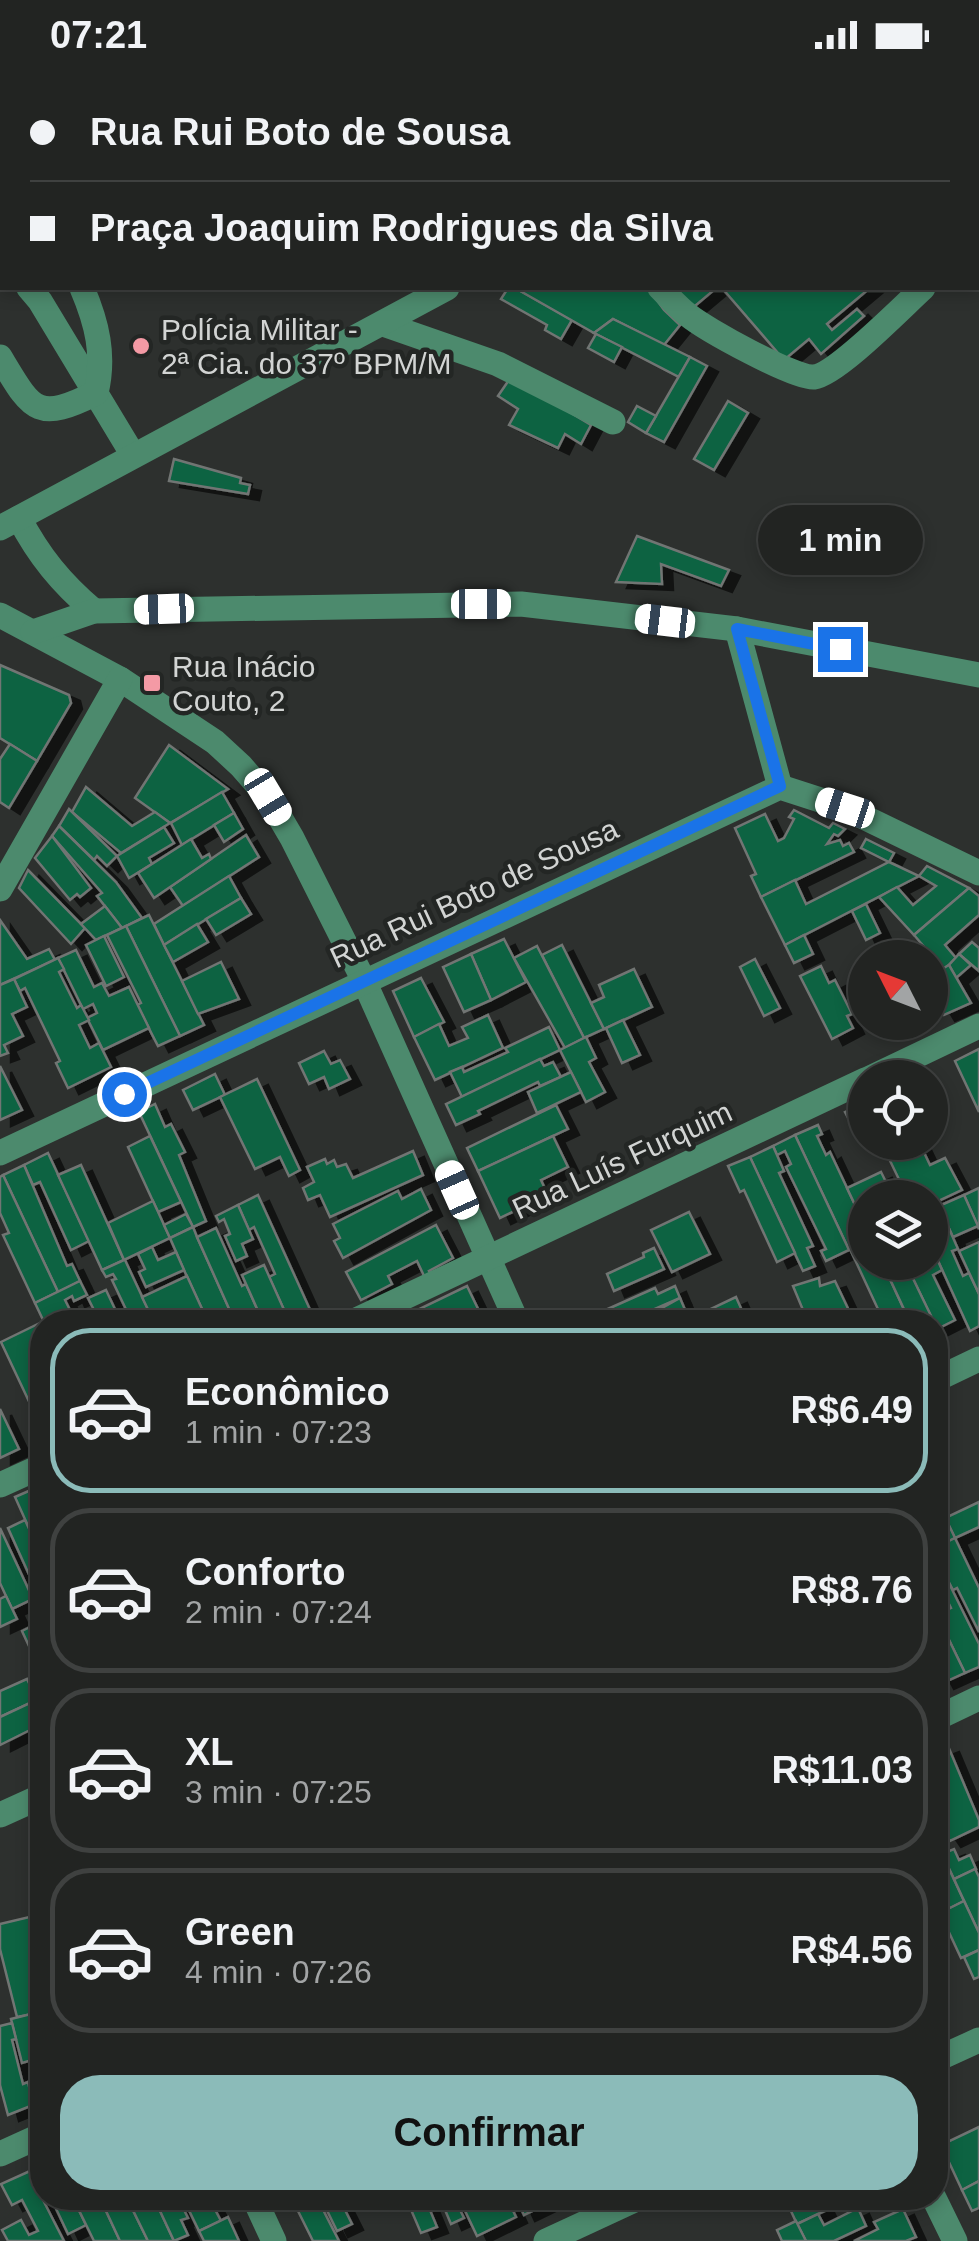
<!DOCTYPE html>
<html lang="pt">
<meta charset="utf-8">
<style>
body{margin:0;font-family:Arial,sans-serif;background:#2a2c2a;color:#f1f3f6;height:100vh;display:flex;flex-direction:column;font-size:38px;white-space:nowrap}
*{box-sizing:border-box;margin:0}
p{font-size:32px;color:#a2a4a5}
.icon{flex:none;width:55px;height:55px;fill:none;stroke:currentColor;stroke-width:2;stroke-linecap:round;stroke-linejoin:round}
.map{position:relative;flex:1;overflow:hidden}
.panel{position:absolute;left:30px;top:1240px;width:918px;height:900px;display:flex;flex-direction:column;background:#222422;border-radius:40px;box-shadow:0 5px 15px #0003,0 0 0 2px #3f4140}
.panel>*{flex:none}
.banner{position:absolute;left:0px;top:0px;width:980px;height:220px;box-shadow:0 5px 15px #0003,0 0 0 2px #3f4140;display:grid;align-content:center;height:220px;padding:0 30px;background:#222422}
.needle{width:65px;rotate:312deg}
.tools{position:absolute;left:848px;top:870px;display:grid;gap:20px}
.tools a{display:grid;place-items:center;width:100px;height:100px;border-radius:50%;background:#222422;box-shadow:0 5px 15px #0003,0 0 0 2px #3f4140;font-size:50px}
.end{position:absolute;width:45px;height:45px;margin:-22px;border:12px solid #1a73e8;background:#fff;box-shadow:0 0 0 5px #fff}
.from{border-radius:50%}
.bubble{position:absolute;height:70px;border-radius:35px;background:#222422;box-shadow:0 5px 15px #0003,0 0 0 2px #3f4140;font-size:32px;font-weight:700;line-height:70px;text-align:center}
.car{position:absolute;width:30px;height:60px;margin:-30px -15px;border-radius:12px;box-shadow:0 0 8px 2px #0007;background:linear-gradient(#fff 24%,#345 0 40%,#fff 0 76%,#345 0 86%,#fff 0)}
.banner b{display:flex;align-items:center;gap:35px;height:95px;font-size:38px}
.banner b+b{border-top:2px solid #3f4140}
.banner i{width:25px;height:25px;background:#f1f3f6}
ul{padding:18px 0 0;list-style:none}
li{display:flex;align-items:center;gap:30px;height:165px;margin:0 20px 15px;padding:0 10px;border:5px solid #3f4140;border-radius:40px}
li div{flex:1}
li b{display:block;font-size:38px}
li em{font-style:normal;font-weight:700}
li.selected{border-color:#8bbbb9}
li>.icon{width:90px;height:90px;stroke-width:1.5}
.cta{display:flex;gap:20px;margin-top:auto;padding:20px 30px}
.cta a{flex:1;height:115px;border-radius:40px;background:#8bbbb9;color:#111;font-size:40px;font-weight:700;line-height:115px;text-align:center}
.status{display:flex;justify-content:space-between;align-items:center;height:70px;padding:0 50px;background:#222422;direction:ltr}
.status svg{height:28px;fill:currentColor}
.map>svg:first-child{display:block}
.building{fill:#096343;stroke:#717573;stroke-width:2.5;filter:url(#shadow)}
.lines{fill:none;stroke-linecap:round;stroke-linejoin:round}
.minor{stroke:#4c8a6d;stroke-width:25}
.route{stroke:#1a73e8;stroke-width:12}
.poi-dot{fill:#f49aa5;stroke:#232624;stroke-width:4}
.labels{text-anchor:middle;dominant-baseline:central;stroke-width:9;stroke-linejoin:round;paint-order:stroke}
.poi-label{font-size:30px;fill:#d2d4d3;stroke:#232624;text-anchor:start}
.street-label{font-size:30px;fill:#d2d4d3;stroke:#232624}
</style>
<div class="status"><b>07:21</b><svg viewBox="0 0 49 12"><path d="M0 12V9h3v3zM5 12V6h3v6zM10 12V3h3v9zM15 12V0h3v12zM26 1h20v11H26zM47 4h2v5h-2z"/></svg></div>
<div class="map">
<svg width="979" height="2171" viewBox="0 0 979 2171">
<defs>
<filter id="shadow"><feDropShadow dx="11" dy="6" stdDeviation="0" flood-color="#0009"/></filter>
</defs>
<rect width="100%" height="100%" fill="#2d302e"/>
<g class="building">
<polygon points="508,218 515,218 572,250 561,269 545,260 547,255 501,229"/>
<polygon points="528,218 648,218 664,240 680,255 664,275 613,249 594,263 522,222"/>
<polygon points="672,218 712,218 714,220 689,241"/>
<polygon points="722,218 870,218 827,254 832,260 857,239 864,246 821,284 809,269 784,290"/>
<polygon points="613,249 690,287 679,307 594,263"/>
<polygon points="596,264 622,277 614,292 588,278"/>
<polygon points="690,287 707,296 664,372 646,363"/>
<polygon points="511,307 591,355 581,374 565,364 558,378 509,355 518,339 498,326"/>
<polygon points="728,331 748,343 714,400 694,389"/>
<polygon points="637,336 656,346 646,363 628,352"/>
<polygon points="174,389 241,408 240,413 250,415 248,424 169,411"/>
<polygon points="637,466 729,500 721,516 661,494 662,514 616,512"/>
<polygon points="0,595 69,625 71,633 37,691 0,668"/>
<polygon points="10,674 37,691 9,738 0,732 0,689"/>
<polygon points="169,675 228,719 170,753 135,728"/>
<polygon points="86,717 132,756 155,742 170,753 121,783 72,742"/>
<polygon points="222,722 234,743 182,775 171,753"/>
<polygon points="69,739 117,786 107,796 97,786 94,790 59,756"/>
<polygon points="794,740 829,758 833,753 845,759 838,766 834,764 827,774 840,770 843,776 849,773 854,782 761,827 751,806 756,804 735,758 765,744 778,771 784,768 794,749 789,747"/>
<polygon points="234,743 243,759 224,772 214,755"/>
<polygon points="59,756 116,812 142,848 122,858 97,826 102,823 52,766"/>
<polygon points="164,757 174,773 149,788 152,794 129,808 117,786"/>
<polygon points="246,765 259,787 183,836 170,817"/>
<polygon points="52,766 91,818 80,827 77,824 70,830 35,788"/>
<polygon points="191,769 202,788 209,784 211,789 154,828 138,803"/>
<polygon points="866,769 894,783 889,792 861,778"/>
<polygon points="889,792 919,806 785,875 761,827 795,810 806,834"/>
<polygon points="927,796 969,818 914,865 879,827 897,817 913,835 936,816 919,806"/>
<polygon points="28,800 85,858 71,874 19,818"/>
<polygon points="229,806 241,828 164,875 154,854"/>
<polygon points="969,818 979,826 979,845 945,875 956,888 944,900 914,865"/>
<polygon points="241,828 251,844 216,865 206,849"/>
<polygon points="866,834 880,863 866,870 852,841"/>
<polygon points="105,836 122,858 96,870 81,854"/>
<polygon points="149,845 204,955 180,966 126,856"/>
<polygon points="0,850 27,889 49,879 55,890 0,915"/>
<polygon points="197,854 208,872 173,892 164,875"/>
<polygon points="126,856 180,966 158,976 137,935 141,933 107,865"/>
<polygon points="804,865 813,884 794,893 785,875"/>
<polygon points="104,866 124,907 106,916 86,875"/>
<polygon points="504,869 526,912 491,930 471,884"/>
<polygon points="972,872 979,878 979,901 959,884"/>
<polygon points="562,875 604,959 584,968 542,885"/>
<polygon points="537,876 584,968 565,978 514,888"/>
<polygon points="76,880 94,917 102,913 109,926 129,917 149,958 103,980 87,948 97,943 93,934 83,939 58,888"/>
<polygon points="471,884 491,930 464,942 443,897"/>
<polygon points="959,884 971,895 956,908 949,895"/>
<polygon points="58,888 64,899 59,902 77,938 81,935 89,950 79,955 90,978 99,973 111,997 68,1018 56,993 60,991 25,918 20,921 14,909"/>
<polygon points="755,889 780,938 764,946 740,897"/>
<polygon points="221,892 239,929 198,944 182,911"/>
<polygon points="949,895 971,933 944,945 930,922 930,906"/>
<polygon points="821,896 829,913 835,910 852,944 847,946 853,958 832,969 800,906"/>
<polygon points="634,899 652,937 604,959 591,933 604,927 599,915"/>
<polygon points="421,908 444,952 414,967 393,921"/>
<polygon points="14,909 27,937 12,944 23,966 4,975 8,983 0,986 0,915"/>
<polygon points="488,945 503,978 435,1010 414,967 439,954 449,976 468,968 462,957"/>
<polygon points="623,950 640,985 622,993 606,958"/>
<polygon points="549,957 560,980 462,1027 450,1002 462,997 464,1002 508,982 505,978"/>
<polygon points="586,967 596,988 589,992 605,1022 586,1032 560,980"/>
<polygon points="979,979 979,1042 955,991"/>
<polygon points="324,981 331,994 340,990 350,1009 329,1019 324,1007 309,1014 299,993"/>
<polygon points="540,989 544,996 553,992 561,1007 540,1016 538,1012 478,1041 480,1044 456,1055 446,1034"/>
<polygon points="0,996 22,1040 0,1050"/>
<polygon points="571,1002 581,1022 537,1043 528,1022"/>
<polygon points="215,1004 225,1025 193,1040 183,1020"/>
<polygon points="257,1009 300,1100 289,1106 280,1087 255,1099 220,1027"/>
<polygon points="155,1034 165,1057 171,1054 185,1082 179,1085 206,1151 193,1157 139,1042"/>
<polygon points="862,1034 865,1059 856,1063 845,1042"/>
<polygon points="556,1035 568,1059 478,1101 467,1078"/>
<polygon points="818,1055 822,1064 817,1066 826,1085 830,1082 865,1156 865,1172 849,1180 795,1065"/>
<polygon points="795,1065 849,1180 826,1191 821,1181 826,1179 786,1097 791,1094 785,1081 777,1085 773,1076"/>
<polygon points="150,1066 181,1132 158,1142 128,1077"/>
<polygon points="553,1066 568,1097 541,1110 548,1125 500,1148 478,1101"/>
<polygon points="881,1072 919,1072 930,1095 945,1088 962,1120 930,1135 930,1128 908,1128"/>
<polygon points="773,1076 784,1101 779,1103 813,1176 807,1178 815,1196 803,1201 750,1087"/>
<polygon points="413,1081 423,1105 330,1147 320,1125 308,1130 303,1118 314,1112 307,1097 325,1089 327,1094 334,1090 337,1097 346,1094 353,1108"/>
<polygon points="48,1083 89,1171 71,1180 40,1112 33,1115 24,1095"/>
<polygon points="750,1087 795,1183 777,1192 744,1120 740,1122 728,1096"/>
<polygon points="24,1095 67,1196 72,1194 80,1211 58,1222 3,1105"/>
<polygon points="81,1095 124,1190 102,1200 58,1105"/>
<polygon points="881,1102 891,1122 903,1117 908,1128 865,1128 865,1156 847,1118"/>
<polygon points="3,1105 58,1222 35,1233 3,1165 9,1163 0,1143 0,1107"/>
<polygon points="979,1118 979,1159 964,1125"/>
<polygon points="421,1119 431,1140 343,1188 334,1171 340,1168 333,1154 398,1121 402,1129"/>
<polygon points="258,1125 312,1244 293,1252 289,1251 269,1207 275,1204 254,1157 249,1160 238,1135"/>
<polygon points="964,1125 978,1156 953,1167 939,1136"/>
<polygon points="153,1131 170,1168 124,1190 108,1153"/>
<polygon points="238,1135 253,1169 242,1174 247,1186 236,1191 225,1166 230,1164 224,1149 219,1152 216,1146"/>
<polygon points="939,1136 958,1179 952,1181 963,1206 969,1203 979,1224 979,1256 970,1261 930,1173 930,1141"/>
<polygon points="689,1142 710,1184 672,1202 651,1160"/>
<polygon points="186,1144 193,1157 170,1168 164,1155"/>
<polygon points="436,1155 453,1188 429,1201 431,1204 425,1208 417,1191 388,1206 392,1214 361,1230 346,1202"/>
<polygon points="193,1157 197,1167 235,1252 208,1252 184,1200 170,1168"/>
<polygon points="216,1158 242,1216 246,1214 263,1252 235,1252 197,1167"/>
<polygon points="865,1172 865,1192 882,1192 906,1244 888,1252 884,1252 850,1179"/>
<polygon points="979,1172 979,1224 959,1181"/>
<polygon points="930,1173 942,1200 933,1205 955,1250 937,1259 905,1192 930,1192"/>
<polygon points="152,1177 158,1190 176,1182 184,1200 146,1217 139,1202 145,1199 138,1184"/>
<polygon points="654,1178 664,1199 614,1221 607,1204 644,1187 643,1183"/>
<polygon points="124,1190 125,1190 154,1252 132,1252 112,1210 116,1209 113,1204 106,1207 102,1200"/>
<polygon points="882,1192 905,1192 934,1252 910,1252"/>
<polygon points="264,1195 289,1251 285,1252 263,1252 242,1205"/>
<polygon points="187,1206 208,1252 154,1252 142,1227"/>
<polygon points="819,1208 820,1216 835,1211 853,1249 808,1252 793,1216"/>
<polygon points="80,1211 87,1225 74,1231 72,1226 65,1230 76,1252 44,1252 35,1233"/>
<polygon points="467,1216 480,1243 460,1252 415,1252 411,1243"/>
<polygon points="675,1216 680,1228 625,1252 562,1252 589,1240 592,1246 655,1218 658,1224"/>
<polygon points="106,1220 121,1252 100,1252 88,1228"/>
<polygon points="736,1227 747,1252 702,1252 698,1245"/>
<polygon points="680,1228 689,1249 682,1252 637,1252"/>
<polygon points="40,1253 42,1260 42,1359 1,1272"/>
<polygon points="0,1339 19,1379 0,1388"/>
<polygon points="38,1417 42,1426 42,1487 15,1427"/>
<polygon points="979,1432 979,1457 955,1468 945,1448"/>
<polygon points="945,1447 955,1468 935,1478 935,1452"/>
<polygon points="25,1450 42,1487 42,1518 36,1520 8,1458"/>
<polygon points="0,1458 33,1529 12,1539 0,1513"/>
<polygon points="955,1468 979,1518 979,1562 957,1518 953,1520 935,1485 935,1478"/>
<polygon points="935,1485 979,1574 979,1597 965,1603 937,1545 951,1538 941,1518 935,1521"/>
<polygon points="6,1526 17,1549 0,1557 0,1529"/>
<polygon points="935,1541 965,1603 943,1613 935,1598"/>
<polygon points="42,1551 42,1604 22,1561"/>
<polygon points="27,1609 37,1630 0,1647 0,1621"/>
<polygon points="32,1632 42,1654 0,1675 0,1647"/>
<polygon points="948,1676 979,1750 979,1757 950,1771 935,1749 935,1681"/>
<polygon points="954,1779 959,1790 970,1785 976,1799 954,1809 942,1784"/>
<polygon points="943,1786 964,1831 938,1844 935,1833 945,1828 935,1807 935,1790"/>
<polygon points="975,1799 979,1807 979,1863 954,1809"/>
<polygon points="964,1831 979,1863 979,1880 961,1888 940,1843"/>
<polygon points="42,1844 42,1942 17,1947 0,1879 0,1854"/>
<polygon points="979,1880 979,1907 974,1909 964,1887"/>
<polygon points="39,1942 42,1987 22,1993 11,1949"/>
<polygon points="12,1953 16,1969 12,1970 23,2014 28,2012 33,2035 8,2045 0,2015 0,1956"/>
<polygon points="979,2057 979,2111 962,2120 941,2075"/>
<polygon points="30,2101 42,2128 64,2171 8,2171 2,2160 21,2150 29,2165 38,2161 22,2130 12,2135 1,2114"/>
<polygon points="979,2111 979,2138 972,2141 962,2120"/>
<polygon points="51,2128 73,2128 86,2155 68,2164"/>
<polygon points="73,2128 100,2128 120,2171 94,2171"/>
<polygon points="100,2128 127,2128 148,2171 120,2171"/>
<polygon points="127,2128 154,2128 174,2171 148,2171"/>
<polygon points="154,2128 178,2128 188,2148 181,2150 188,2165 174,2171"/>
<polygon points="183,2128 209,2128 221,2151 199,2161"/>
<polygon points="284,2128 317,2128 339,2171 313,2171 293,2131 287,2134"/>
<polygon points="321,2128 339,2128 352,2154 337,2161"/>
<polygon points="406,2128 425,2128 437,2157 421,2163"/>
<polygon points="440,2128 454,2128 464,2148 451,2154"/>
<polygon points="459,2128 507,2128 516,2147 477,2166"/>
<polygon points="516,2128 546,2128 549,2133 524,2145"/>
<polygon points="785,2128 810,2128 812,2131 819,2128 825,2141 797,2154"/>
<polygon points="858,2138 866,2156 834,2171 806,2171 797,2154 818,2144 824,2155"/>
<polygon points="903,2139 916,2167 906,2171 854,2171 878,2159 874,2152"/>
<polygon points="228,2147 239,2171 204,2171 199,2161"/>
<polygon points="796,2151 806,2171 782,2171 777,2160"/>
</g>
<g class="lines">
<g class="minor">
<polyline points="793,2 797,0"/>
<polyline points="0,184 2,187"/>
<polyline points="29,218 40,231 133,385"/>
<path d="M660 218C669 227 678 237 688 245 705 259 795 309 814 307 837 304 902 237 923 218"/>
<polyline points="383,254 498,294 613,352"/>
<path d="M0 287C32 340 36 353 96 323 105 285 97 253 82 218"/>
<path d="M19 448C39 486 61 513 94 541"/>
<polyline points="0,458 447,218"/>
<polyline points="0,545 120,609 215,672 241,696 268,727 292,768 364,911 517,1252"/>
<polyline points="737,559 780,717"/>
<polyline points="33,562 94,541 521,534 737,559 979,605"/>
<polyline points="0,819 120,609"/>
<polyline points="870,1008 979,956"/>
<polyline points="0,1083 780,717 845,738 979,803"/>
<polyline points="352,1252 865,1010"/>
<polyline points="935,1310 979,1289"/>
<polyline points="0,1415 42,1396"/>
<polyline points="935,1649 979,1628"/>
<polyline points="0,1745 42,1726"/>
<polyline points="935,1990 979,1970"/>
<polyline points="0,2084 42,2065"/>
<polyline points="254,2128 274,2171"/>
<polyline points="934,2128 955,2171"/>
<polyline points="546,2171 639,2128"/>
</g>
</g>
<g class="lines">
<polyline class="route" points="124,1024 780,716 737,559 840,579"/>
</g>
<g class="poi-dot">
<circle cx="141" cy="276" r="10"/>
<rect x="142" y="603" width="20" height="20" rx="5"/>
</g>
<g class="labels">
<g class="poi-label">
<text x="161" y="259">Polícia Militar -<tspan x="161" dy="34">2ª Cia. do 37º BPM/M</tspan></text>
<text x="172" y="596">Rua Inácio<tspan x="172" dy="34">Couto, 2</tspan></text>
</g>
<g class="street-label">
<text transform="translate(474 823) rotate(-25)">Rua Rui Boto de Sousa</text>
<text transform="translate(622 1090) rotate(-25)">Rua Luís Furquim</text>
</g>
</g>
</svg>
<div class="tools">
<a><svg class="needle" viewBox="-14 -14 28 28"><path d="M0-13l5 13h-10z" fill="#e53935"/><path d="M0 13l5-13h-10z" fill="#a2a4a5"/></svg></a>
<a><svg class="icon" aria-label="locate" viewBox="0 0 24 24"><circle cx="12" cy="12" r="6"/><path d="M12 2v4M12 18v4M2 12h4M18 12h4"/></svg></a>
<a><svg class="icon" aria-label="layers" viewBox="0 0 24 24"><path d="M12 4l9 5-9 5-9-5zM3 14l9 5 9-5"/></svg></a>
</div>
<i class="end from" style="left:124px;top:1024px"></i>
<i class="end" style="left:840px;top:579px"></i>
<div class="bubble" style="left:758px;top:435px;width:165px">1 min</div>
<i class="car" style="left:481px;top:534px;rotate:90deg"></i>
<i class="car" style="left:164px;top:539px;rotate:268deg"></i>
<i class="car" style="left:665px;top:551px;rotate:277deg"></i>
<i class="car" style="left:268px;top:727px;rotate:149deg"></i>
<i class="car" style="left:845px;top:738px;rotate:288deg"></i>
<i class="car" style="left:457px;top:1120px;rotate:336deg"></i>
<div class="banner">
<b><i class="from"></i>Rua Rui Boto de Sousa</b>
<b><i></i>Praça Joaquim Rodrigues da Silva</b>
</div>
<section class="panel">
<ul>
<li class="selected"><svg class="icon" aria-label="car" viewBox="0 0 24 24"><path d="M5 17H2v-5l4-1 3-4h7l3 4 3 1v5h-3M9 17h6M6 11h13"/><circle cx="7" cy="17" r="2"/><circle cx="17" cy="17" r="2"/></svg><div><b>Econômico</b><p>1 min · 07:23</p></div><em>R$6.49</em></li>
<li><svg class="icon" aria-label="car" viewBox="0 0 24 24"><path d="M5 17H2v-5l4-1 3-4h7l3 4 3 1v5h-3M9 17h6M6 11h13"/><circle cx="7" cy="17" r="2"/><circle cx="17" cy="17" r="2"/></svg><div><b>Conforto</b><p>2 min · 07:24</p></div><em>R$8.76</em></li>
<li><svg class="icon" aria-label="car" viewBox="0 0 24 24"><path d="M5 17H2v-5l4-1 3-4h7l3 4 3 1v5h-3M9 17h6M6 11h13"/><circle cx="7" cy="17" r="2"/><circle cx="17" cy="17" r="2"/></svg><div><b>XL</b><p>3 min · 07:25</p></div><em>R$11.03</em></li>
<li><svg class="icon" aria-label="car" viewBox="0 0 24 24"><path d="M5 17H2v-5l4-1 3-4h7l3 4 3 1v5h-3M9 17h6M6 11h13"/><circle cx="7" cy="17" r="2"/><circle cx="17" cy="17" r="2"/></svg><div><b>Green</b><p>4 min · 07:26</p></div><em>R$4.56</em></li>
</ul>
<div class="cta"><a>Confirmar</a></div>
</section>
</div>
